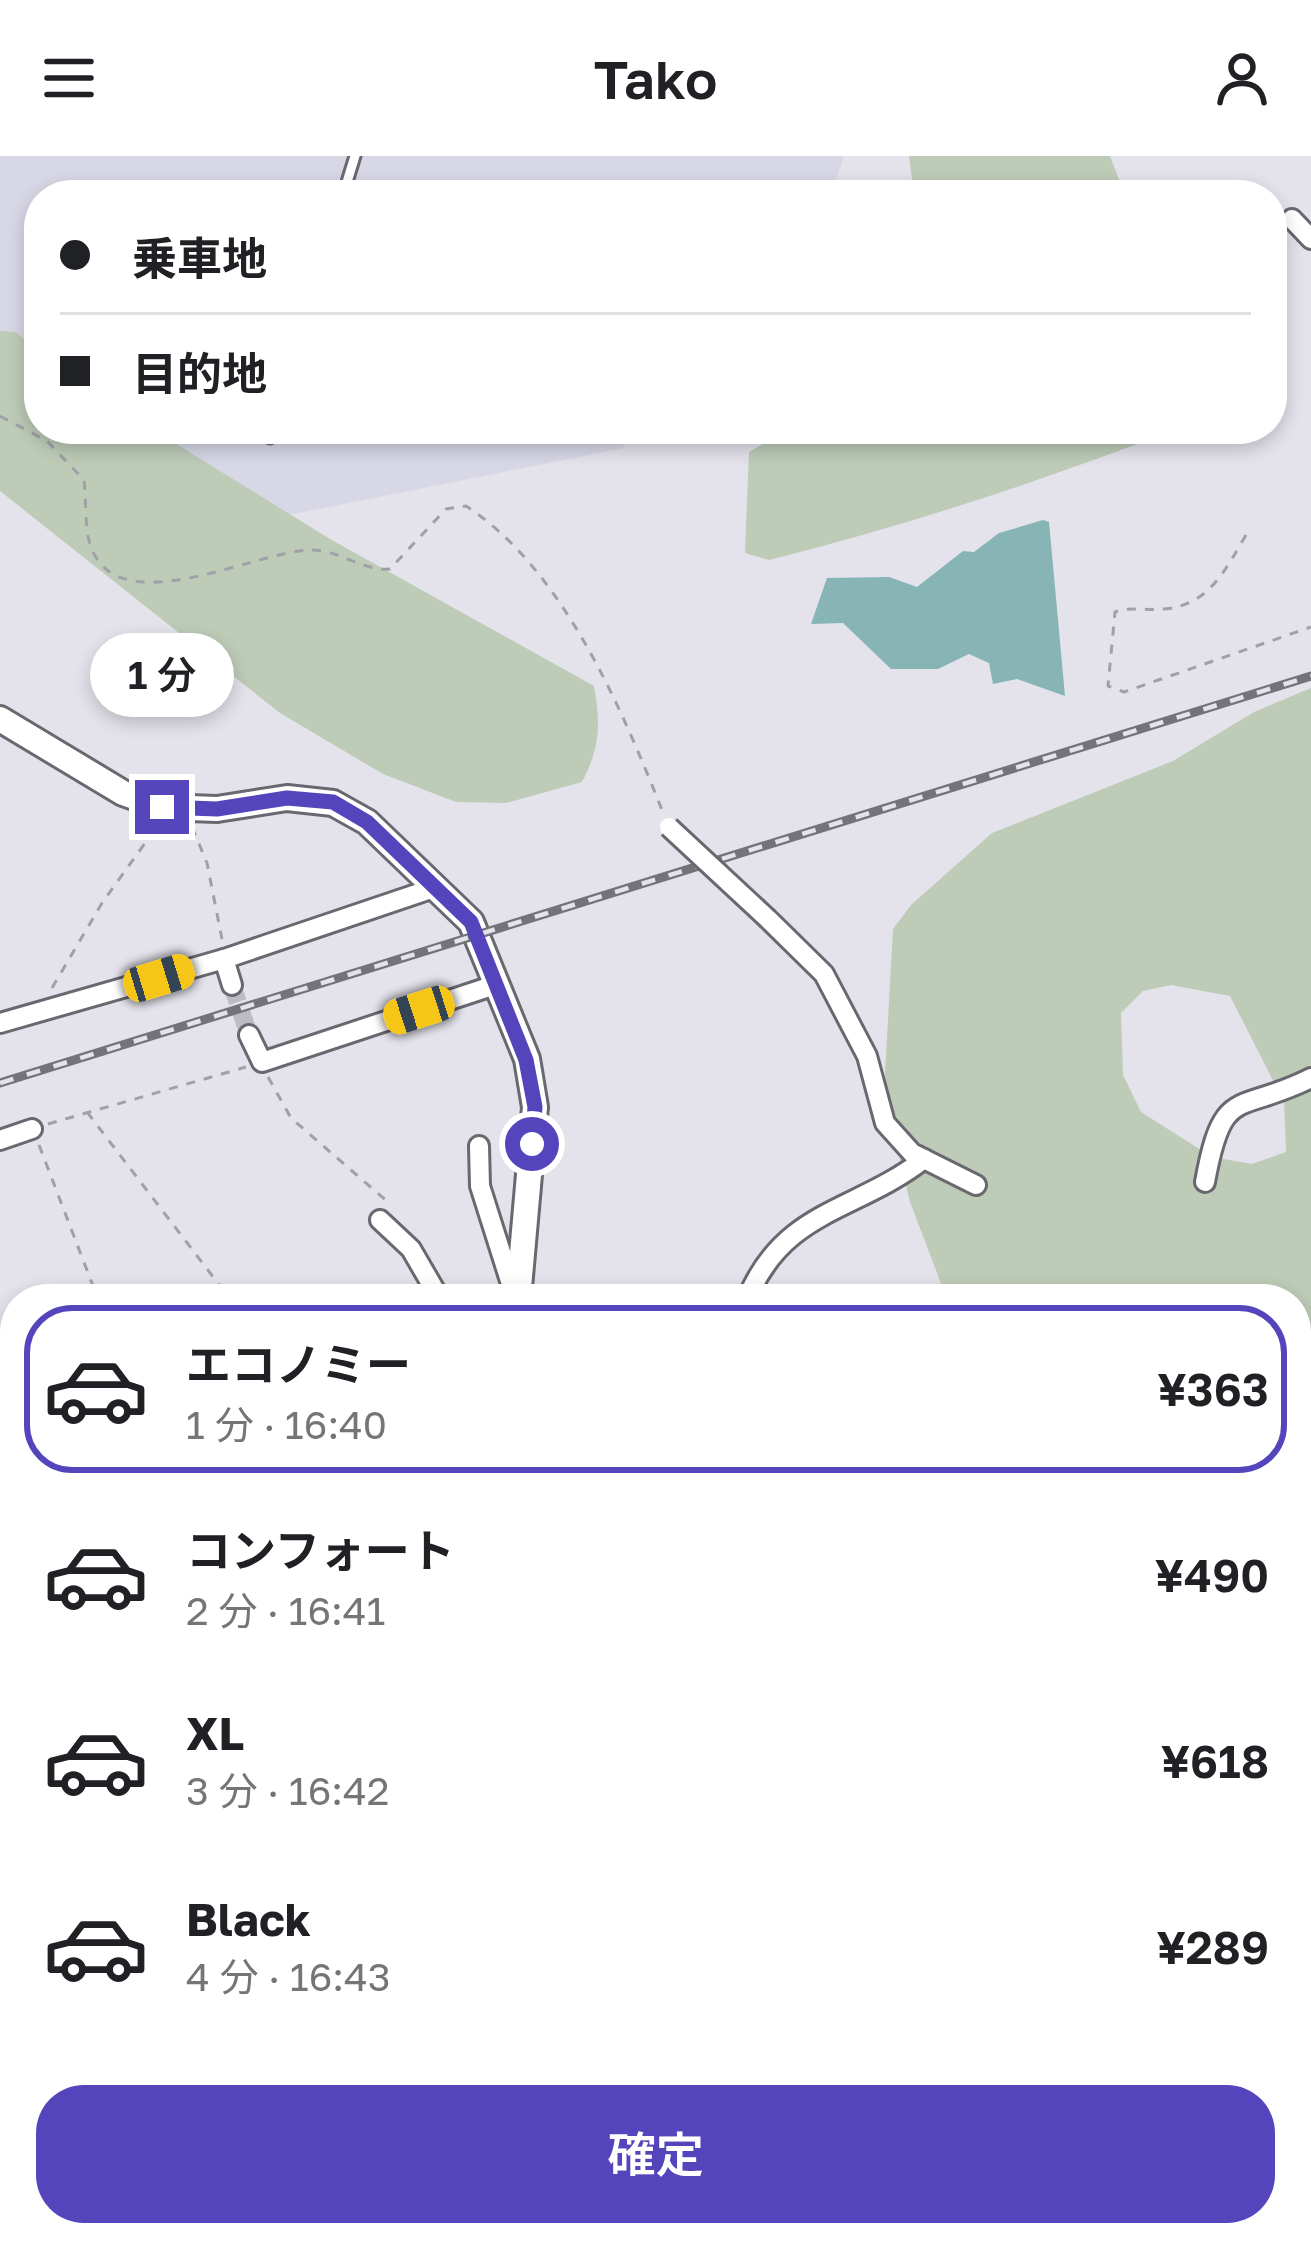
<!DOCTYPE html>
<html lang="ja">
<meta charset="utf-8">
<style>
body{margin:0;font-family:"Golos Text","Noto Sans JP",sans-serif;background:#f2f2f2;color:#202124;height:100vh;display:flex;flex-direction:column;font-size:45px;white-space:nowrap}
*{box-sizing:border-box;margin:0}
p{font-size:39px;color:#757577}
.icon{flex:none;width:66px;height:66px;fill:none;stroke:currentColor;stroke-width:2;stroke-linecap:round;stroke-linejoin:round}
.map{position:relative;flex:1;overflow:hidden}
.details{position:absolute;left:0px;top:1128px;width:1311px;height:963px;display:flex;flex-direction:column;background:#fff;border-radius:48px 48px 0 0;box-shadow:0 6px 18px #0003}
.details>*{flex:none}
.banner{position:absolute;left:24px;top:24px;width:1263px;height:264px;border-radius:48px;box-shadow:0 6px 18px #0003;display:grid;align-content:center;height:264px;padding:0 36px;background:#fff}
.end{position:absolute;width:54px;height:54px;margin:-27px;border:15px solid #5545bd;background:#fff;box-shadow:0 0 0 6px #fff}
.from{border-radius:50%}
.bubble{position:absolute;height:84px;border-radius:42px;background:#fff;box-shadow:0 6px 18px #0003;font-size:39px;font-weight:600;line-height:84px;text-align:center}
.car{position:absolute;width:36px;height:72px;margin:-36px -18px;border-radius:15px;box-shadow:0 0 9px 3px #0007;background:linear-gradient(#f5c518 24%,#345 0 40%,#f5c518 0 76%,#345 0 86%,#f5c518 0)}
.banner b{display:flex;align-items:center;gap:42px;height:114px;font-size:45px}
.banner b+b{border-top:3px solid #e0e0e0}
.banner i{width:30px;height:30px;background:#202124}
ul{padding:21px 0 0;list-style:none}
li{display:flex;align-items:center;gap:36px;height:168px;margin:0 24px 18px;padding:0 12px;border:6px solid transparent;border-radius:48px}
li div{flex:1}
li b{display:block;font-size:45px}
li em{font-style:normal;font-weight:600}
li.active{border-color:#5545bd}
li>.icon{width:108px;height:108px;stroke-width:1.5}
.primary-button{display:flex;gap:24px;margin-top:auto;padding:24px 36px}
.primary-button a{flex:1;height:138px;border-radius:48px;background:#5545bd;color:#fff;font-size:48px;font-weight:600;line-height:138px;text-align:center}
header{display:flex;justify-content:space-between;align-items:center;height:156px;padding:0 36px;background:#fff;font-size:54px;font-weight:600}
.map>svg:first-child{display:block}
.built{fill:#d8d7e6}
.green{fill:#bdcbb7;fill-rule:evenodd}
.water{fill:#87b4b4}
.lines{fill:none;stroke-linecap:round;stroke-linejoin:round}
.stream{stroke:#87b4b4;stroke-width:4.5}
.minor-tunnel{stroke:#bdbcc3;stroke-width:18;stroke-dasharray:18 9;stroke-linecap:butt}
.service-casing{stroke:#696870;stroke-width:15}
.minor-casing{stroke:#696870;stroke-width:24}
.tertiary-casing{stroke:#696870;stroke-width:30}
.primary-casing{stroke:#696870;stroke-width:36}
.path{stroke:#a1a0a7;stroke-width:3;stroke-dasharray:9 9;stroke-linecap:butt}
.service{stroke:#fff;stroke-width:9}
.minor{stroke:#fff;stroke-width:18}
.tertiary{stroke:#fff;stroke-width:24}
.primary{stroke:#fff;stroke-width:30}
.rail-casing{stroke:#747379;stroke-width:9}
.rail{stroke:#e4e3ec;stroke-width:4.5;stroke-dasharray:14;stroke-linecap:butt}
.minor-bridge-casing{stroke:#696870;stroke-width:24;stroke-linecap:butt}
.minor-bridge{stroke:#fff;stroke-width:18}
.route{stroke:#5545bd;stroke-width:15}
</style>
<header><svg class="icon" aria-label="menu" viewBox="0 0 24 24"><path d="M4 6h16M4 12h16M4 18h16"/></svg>Tako<svg class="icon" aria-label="person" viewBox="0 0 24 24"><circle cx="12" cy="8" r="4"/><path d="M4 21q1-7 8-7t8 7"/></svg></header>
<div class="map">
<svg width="1311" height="2090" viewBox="0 0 1311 2090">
<rect width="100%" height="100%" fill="#e4e3ec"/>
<polygon class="built" points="0,0 844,0 831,39 39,39 39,273 629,273 623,292 269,363 0,259"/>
<g class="green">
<polygon points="909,0 1110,0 1125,39 914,39"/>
<path d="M0 175 15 176 39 194V273H152L330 383 594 530C601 568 600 592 582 626L506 647 456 646 383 618 280 557 0 335Z"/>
<path d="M789 273H1177C1041 325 909 369 769 404L745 397 749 296Z"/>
<path d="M1311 532V1400L1296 1397V1143H947L910 1046 884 936 893 773 911 749 992 677 1173 605 1254 556ZM1171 829 1230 840 1284 946 1286 996 1252 1008 1212 1001 1141 956 1123 919 1121 857 1143 835Z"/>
</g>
<g class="water">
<polygon points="1043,364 1049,366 1065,540 1017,523 993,528 989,507 969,498 938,513 891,513 843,467 811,468 827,422 889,421 917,431 963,395 974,396 999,377"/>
<polygon points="0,1334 15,1338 15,1568 0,1561"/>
</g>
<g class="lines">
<g class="stream">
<polyline points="0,1603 15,1612"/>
<polyline points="657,2076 668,2090"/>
</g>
<polyline class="minor-tunnel" points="232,829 249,879"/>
<defs>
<g id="service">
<polyline points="343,39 355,0"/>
<polyline points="270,282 273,273"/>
</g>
<g id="minor">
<polyline points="1292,63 1311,83"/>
<polyline points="768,763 824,818 867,900 885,967 912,997 976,1029"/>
<polyline points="224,803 232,829"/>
<polyline points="0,867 224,803 434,732"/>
<polyline points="249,879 262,906 498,828"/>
<polyline points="0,984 32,973"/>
<polyline points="479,990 480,1030 511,1128 519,1131"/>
<path d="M1205 1026C1223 927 1238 959 1311 922"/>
<polyline points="380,1064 411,1093 440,1143"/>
<path d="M747 1143C784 1053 856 1056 924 1003"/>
<polyline points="1296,1478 1311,1480"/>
<polyline points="1296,1564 1311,1578"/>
<polyline points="0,1576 15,1580"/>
<polyline points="1296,1851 1311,1854"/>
<polyline points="0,1978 15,2006"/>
<polyline points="1296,2063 1311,2059"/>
<polyline points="929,2076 931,2090"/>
<polyline points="963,2076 992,2090"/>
<polyline points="173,2090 194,2078 199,2090"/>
<polyline points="274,2090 300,2076"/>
<polyline points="577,2090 593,2076"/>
<polyline points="1027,2090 1038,2076"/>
<polyline points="1209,2090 1251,2076"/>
</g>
<polyline id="tertiary" points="0,563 123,637 162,651 217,653 287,642 333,647 367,666 471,766 527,903 535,951 518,1143"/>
<g id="primary">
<polyline points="1296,1538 1311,1530"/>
<polyline points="0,2023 15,2016"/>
</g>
</defs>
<use href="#service" class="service-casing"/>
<use href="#minor" class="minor-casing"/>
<use href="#tertiary" class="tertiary-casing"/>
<use href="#primary" class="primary-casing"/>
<g class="path">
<path d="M0 260 47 285 84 324C86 342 85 362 88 380 107 475 255 394 311 394 338 393 360 415 390 413L446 353 466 350C562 412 621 551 662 654"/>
<path d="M1246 379C1225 414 1209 450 1163 453 1146 455 1132 450 1115 456L1108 530 1124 536 1311 471"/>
<polyline points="192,671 207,707 222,783"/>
<polyline points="52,832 102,747 158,669"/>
<polyline points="268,921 291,962 389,1047"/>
<polyline points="87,956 230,1143"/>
<polyline points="48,968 246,911"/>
<polyline points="39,989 98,1143"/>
</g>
<use href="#service" class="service"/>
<use href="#minor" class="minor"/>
<use href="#tertiary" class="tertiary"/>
<use href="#primary" class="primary"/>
<defs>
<polyline id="rail" points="0,927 1311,520"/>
</defs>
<use href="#rail" class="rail-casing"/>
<use href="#rail" class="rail"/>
<defs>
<polyline id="minor-bridge" points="669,671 768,763"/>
</defs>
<use href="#minor-bridge" class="minor-bridge-casing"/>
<use href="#minor-bridge" class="minor-bridge"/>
</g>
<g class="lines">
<polyline class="route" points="162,651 217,653 287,642 333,646 367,666 471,766 526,904 535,951 532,988"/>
</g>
</svg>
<i class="end from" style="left:532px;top:988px"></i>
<i class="end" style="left:162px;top:651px"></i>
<div class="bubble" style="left:90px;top:477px;width:144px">1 分</div>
<i class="car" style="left:159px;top:822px;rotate:73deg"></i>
<i class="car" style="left:419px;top:854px;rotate:252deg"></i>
<div class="banner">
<b><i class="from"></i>乗車地</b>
<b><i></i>目的地</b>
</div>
<section class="details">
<ul>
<li class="active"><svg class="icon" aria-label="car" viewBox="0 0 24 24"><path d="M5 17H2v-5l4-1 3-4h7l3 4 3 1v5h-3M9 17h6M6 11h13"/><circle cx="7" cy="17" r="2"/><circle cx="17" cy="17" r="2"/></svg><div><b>エコノミー</b><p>1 分 · 16:40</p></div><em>¥363</em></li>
<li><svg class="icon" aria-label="car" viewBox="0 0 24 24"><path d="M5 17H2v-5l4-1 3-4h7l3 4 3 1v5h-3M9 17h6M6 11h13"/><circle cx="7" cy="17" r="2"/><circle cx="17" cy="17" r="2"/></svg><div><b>コンフォート</b><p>2 分 · 16:41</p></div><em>¥490</em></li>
<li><svg class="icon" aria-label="car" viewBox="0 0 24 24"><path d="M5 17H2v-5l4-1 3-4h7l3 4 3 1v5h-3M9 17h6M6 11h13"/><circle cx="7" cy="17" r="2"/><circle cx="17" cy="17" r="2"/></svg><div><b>XL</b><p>3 分 · 16:42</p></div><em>¥618</em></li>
<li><svg class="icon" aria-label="car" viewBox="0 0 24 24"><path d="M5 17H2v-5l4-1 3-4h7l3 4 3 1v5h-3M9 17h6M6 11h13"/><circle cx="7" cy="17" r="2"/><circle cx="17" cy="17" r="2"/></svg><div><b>Black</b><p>4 分 · 16:43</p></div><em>¥289</em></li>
</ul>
<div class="primary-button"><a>確定</a></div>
</section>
</div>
